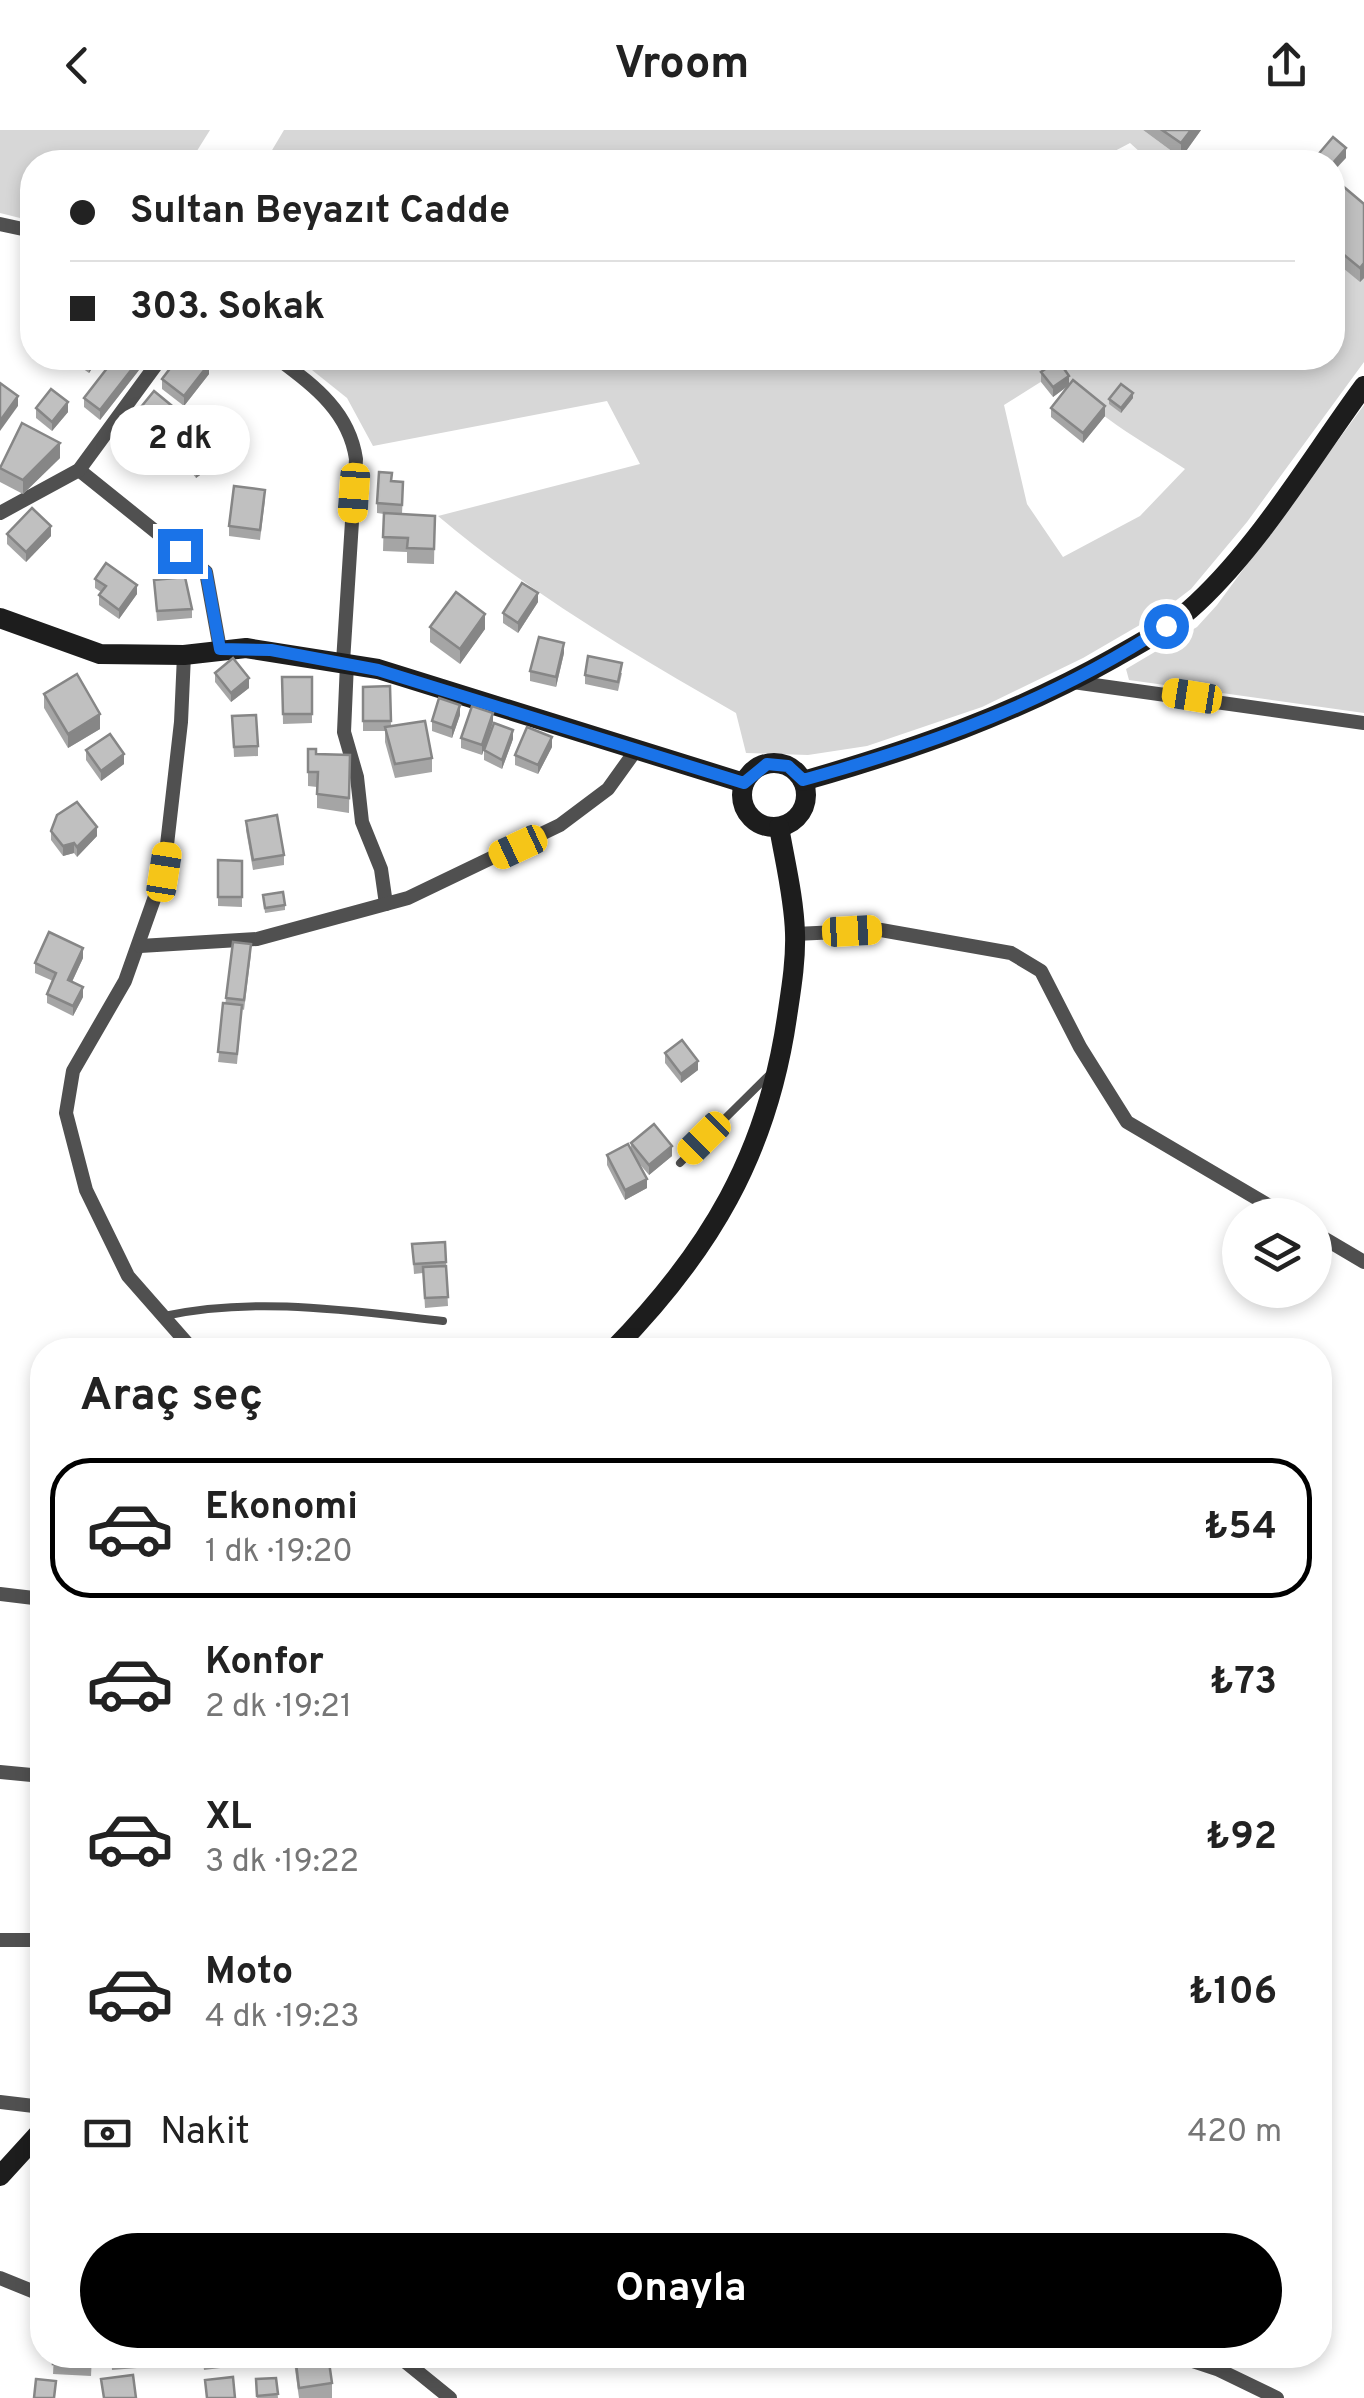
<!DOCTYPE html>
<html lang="tr">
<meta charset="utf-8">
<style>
body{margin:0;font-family:Overpass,sans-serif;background:#f2f2f2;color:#222;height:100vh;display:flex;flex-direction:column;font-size:38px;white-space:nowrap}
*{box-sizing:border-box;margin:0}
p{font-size:32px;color:#767676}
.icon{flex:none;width:55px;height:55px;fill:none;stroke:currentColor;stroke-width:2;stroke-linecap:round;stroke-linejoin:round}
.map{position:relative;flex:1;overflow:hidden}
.side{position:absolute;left:30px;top:1208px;width:1302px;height:1030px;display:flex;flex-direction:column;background:#fff;border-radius:40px;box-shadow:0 5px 15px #0003}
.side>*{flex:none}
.banner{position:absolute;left:20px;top:20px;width:1325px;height:220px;border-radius:40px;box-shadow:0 5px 15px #0003;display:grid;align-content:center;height:220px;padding:0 50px;background:#fff}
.tools{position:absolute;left:1222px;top:1068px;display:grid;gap:20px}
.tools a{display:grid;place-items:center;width:110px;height:110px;border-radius:50%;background:#fff;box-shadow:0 5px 15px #0003;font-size:50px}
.end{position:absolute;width:45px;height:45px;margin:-22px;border:12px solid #1a73e8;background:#fff;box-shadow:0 0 0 5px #fff}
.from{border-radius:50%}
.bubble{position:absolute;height:70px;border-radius:35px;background:#fff;box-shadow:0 5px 15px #0003;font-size:32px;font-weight:700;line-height:70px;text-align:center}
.car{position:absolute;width:30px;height:60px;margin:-30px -15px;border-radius:12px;box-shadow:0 0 8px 2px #0007;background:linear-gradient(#f5c518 24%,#345 0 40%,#f5c518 0 76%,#345 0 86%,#f5c518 0)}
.banner b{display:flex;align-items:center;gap:35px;height:95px;font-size:38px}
.banner b+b{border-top:2px solid #e0e0e0}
.banner i{width:25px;height:25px;background:#222}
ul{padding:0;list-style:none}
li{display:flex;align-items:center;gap:30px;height:140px;margin:0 20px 15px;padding:0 30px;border:5px solid transparent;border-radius:40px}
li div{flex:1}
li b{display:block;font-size:38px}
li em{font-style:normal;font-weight:700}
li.active{border-color:#000}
li>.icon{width:90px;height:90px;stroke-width:1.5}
h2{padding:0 50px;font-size:45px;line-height:120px}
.pay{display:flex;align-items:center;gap:25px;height:110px;padding:0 50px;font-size:38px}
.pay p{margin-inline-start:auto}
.button{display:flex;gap:20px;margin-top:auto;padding:20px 50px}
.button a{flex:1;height:115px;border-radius:60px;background:#000;color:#fff;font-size:40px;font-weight:700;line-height:115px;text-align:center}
header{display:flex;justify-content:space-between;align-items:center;height:130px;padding:0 50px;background:#fff;font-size:45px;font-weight:700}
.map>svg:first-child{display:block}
.green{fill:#d7d7d7;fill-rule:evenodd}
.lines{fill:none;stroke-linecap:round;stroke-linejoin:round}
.lane{stroke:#505050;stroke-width:8}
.street{stroke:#505050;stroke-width:14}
.secondary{stroke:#1d1d1d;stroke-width:20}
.wall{fill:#a5a5a5}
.shaded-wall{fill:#868686}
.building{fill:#c0c0c0;stroke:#868686;stroke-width:2.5}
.route{stroke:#1a73e8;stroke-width:12}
</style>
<header><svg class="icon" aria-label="back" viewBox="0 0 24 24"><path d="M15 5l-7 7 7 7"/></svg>Vroom<svg class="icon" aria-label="share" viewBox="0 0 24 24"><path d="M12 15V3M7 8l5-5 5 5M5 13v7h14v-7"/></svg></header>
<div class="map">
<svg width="1364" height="2268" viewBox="0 0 1364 2268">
<rect width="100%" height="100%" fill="#fff"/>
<g class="green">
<polygon points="0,0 210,0 190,32 32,32 32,91 0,83"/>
<polygon points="284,0 1143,0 1181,28 1177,32 1151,32 1130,13 1111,23 1113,32 265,32"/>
<path d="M1333 129 1364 148V232L1247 392 1191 459 1157 485 1083 528 982 577 867 616 808 625 746 623 736 583C630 522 532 465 438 386L640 334 607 271 373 316 347 268 297 228H1332ZM1058 241C1090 284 1141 310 1185 339L1140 386 1063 427 1027 374 1004 275Z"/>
<polygon points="1364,275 1364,583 1129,550 1126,539 1197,497 1217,475"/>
</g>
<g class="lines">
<g class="lane">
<polyline points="680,1033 769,945"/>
<path d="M164 1186C256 1166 351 1181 443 1191"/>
</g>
<g class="street">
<polyline points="0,94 32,101"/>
<path d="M277 228C314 256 349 281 356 329L343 532"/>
<polyline points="79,340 206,442 220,519"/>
<polyline points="0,383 79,340 161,228"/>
<polyline points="184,525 181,592 164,741 125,851 73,941 66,983 86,1060 128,1146 193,1220"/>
<polyline points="347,533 344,602 357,647 362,692 381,739 386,774"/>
<polyline points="1073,552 1364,593"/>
<polyline points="795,804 881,800 1011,823 1041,841 1080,917 1127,992 1285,1085"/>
<polyline points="140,816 257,809 408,768 560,695 608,659 636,620"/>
<polyline points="1315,1103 1364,1132"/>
<polyline points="0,1464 42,1469"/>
<polyline points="0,1642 42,1646"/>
<polyline points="0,1810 42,1810"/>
<polyline points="0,1972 42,1977"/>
<polyline points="0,2148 42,2165"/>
<polyline points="397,2225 450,2268"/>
<polyline points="1175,2225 1217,2239 1277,2268"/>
</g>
<g class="secondary">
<polyline points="0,488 100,524 184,525 246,518 378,539 744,653"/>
<circle cx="774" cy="665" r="32"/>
<path d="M803 651C912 620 1015 584 1114 528 1142 512 1173 496 1197 473 1262 412 1311 328 1364 256"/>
<path d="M613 1220C709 1122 767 1025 787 887 791 860 796 831 795 803 794 768 785 732 779 697"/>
<polyline points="0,2046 42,2000"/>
</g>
</g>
<g class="wall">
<polygon points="1143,0 1201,0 1181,28"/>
<polygon points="1332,47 1364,74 1364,148 1360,152 1332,129"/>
<polygon points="32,190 32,219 27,217 27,202"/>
<polygon points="50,228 69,228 66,235"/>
<polygon points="75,228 108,228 101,238 95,234 89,243 75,233"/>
<polygon points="139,240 100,290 84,277 84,268"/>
<polygon points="1041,242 1069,255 1105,286 1083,313 1051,287 1051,278 1068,256 1053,267 1041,252"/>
<polygon points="209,244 184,276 162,259 162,249"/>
<polygon points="1133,268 1121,283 1109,274 1109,269"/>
<polygon points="36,278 68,282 52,301 36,288"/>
<polygon points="177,289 151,321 128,303 128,293"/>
<polygon points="178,314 230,323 196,348 178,324"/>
<polygon points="60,328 23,364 0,352 0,336"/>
<polygon points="391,351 403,362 402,384 435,386 434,434 407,433 407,422 383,421 384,384 377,383 377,373"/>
<polygon points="265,370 260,410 229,406 229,396"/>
<polygon points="7,404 51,406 26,432 7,414"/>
<polygon points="95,449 137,464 119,489 99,475 99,465 101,462 95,458"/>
<polygon points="154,450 192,479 192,488 157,491"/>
<polygon points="538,472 518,503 503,493 503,483"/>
<polygon points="430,497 485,499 460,534 430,512"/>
<polygon points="564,523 556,557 530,551 530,541"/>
<polygon points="215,543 249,558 231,572 215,552"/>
<polygon points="622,543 618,561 585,554 585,545"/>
<polygon points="282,547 312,547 312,593 283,594"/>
<polygon points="390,556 391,596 432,628 432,642 395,648 385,612 385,601 363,601 363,557"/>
<polygon points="44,564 100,599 68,618 44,578"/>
<polygon points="460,585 452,608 432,601 432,591"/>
<polygon points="232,586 258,616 258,626 234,627"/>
<polygon points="493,592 482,625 461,618 461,608"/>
<polygon points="513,609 502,639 484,630 484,620"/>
<polygon points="552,617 538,644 515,635 515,625"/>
<polygon points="308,619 316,624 350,625 349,683 317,678 317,657 308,656"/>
<polygon points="86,620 124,634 101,651 86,630"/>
<polygon points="246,691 284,725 284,735 253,740 246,700"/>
<polygon points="51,701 97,706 77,727 74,723 63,726 51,710"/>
<polygon points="218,730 242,731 242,777 218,776"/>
<polygon points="263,765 285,775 285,780 265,783"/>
<polygon points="251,824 244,880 242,879 237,934 218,932 226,868"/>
<polygon points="83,828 72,852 83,867 73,886 47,873 47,864 53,851 35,843 35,833"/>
<polygon points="665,923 698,940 681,953 665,933"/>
<polygon points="631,1013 672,1026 649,1045 637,1031 647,1058 625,1070 607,1035 607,1025 631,1019"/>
<polygon points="445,1112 448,1176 425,1178 423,1143 414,1144 412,1114"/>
<polygon points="54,2225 92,2225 91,2246 53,2244"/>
<polygon points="111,2225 137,2225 137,2238 112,2240"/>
<polygon points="202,2225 236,2225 237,2236 204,2240"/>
<polygon points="248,2225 276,2225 276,2232 249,2233"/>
<polygon points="293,2225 328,2225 332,2253 332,2268 299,2268"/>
<polygon points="276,2248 278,2268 257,2268 256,2249"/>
</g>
<g class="shaded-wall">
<polygon points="1191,0 1201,0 1181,28 1181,13"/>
<polygon points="1346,18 1346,28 1332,43 1332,34"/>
<polygon points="1364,133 1364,148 1360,152 1360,138"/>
<polygon points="93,228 95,228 95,234 89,243 89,233"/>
<polygon points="101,228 108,228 101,238"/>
<polygon points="139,230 139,240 100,290 100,280"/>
<polygon points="209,234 209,244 184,276 184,266"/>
<polygon points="1069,246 1069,255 1053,267 1053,257"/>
<polygon points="1133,263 1133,268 1121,283 1121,278"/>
<polygon points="18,266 18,276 0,301 0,291"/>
<polygon points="68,272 68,282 52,301 52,292"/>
<polygon points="1105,276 1105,286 1083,313 1083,303"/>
<polygon points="177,280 177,289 151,321 151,311"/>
<polygon points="60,313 60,328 23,364 23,350"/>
<polygon points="230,313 230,323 196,348 196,339"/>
<polygon points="51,396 51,406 26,432 26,422"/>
<polygon points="137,455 137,464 119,489 119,480"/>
<polygon points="538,463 538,472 518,503 518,493"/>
<polygon points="485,484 485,499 460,534 460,519"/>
<polygon points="564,513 564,523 556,557 556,547"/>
<polygon points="249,548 249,558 231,572 231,563"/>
<polygon points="460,575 460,585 452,608 452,598"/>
<polygon points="493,583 493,592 482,625 482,615"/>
<polygon points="100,584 100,599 68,618 68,604"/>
<polygon points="513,600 513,609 502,639 502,630"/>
<polygon points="552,607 552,617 538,644 538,635"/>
<polygon points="124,624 124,634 101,651 101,641"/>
<polygon points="97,697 97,706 77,727 77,717"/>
<polygon points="74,713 74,723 63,726 63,716"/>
<polygon points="83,818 83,828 68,860 68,850"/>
<polygon points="83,857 83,867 73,886 73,876"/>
<polygon points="698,931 698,940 681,953 681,944"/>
<polygon points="672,1016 672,1026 649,1045 649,1035"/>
<polygon points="647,1049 647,1058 625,1070 625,1060"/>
</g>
<g class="building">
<polygon points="1162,0 1191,0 1181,13"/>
<polygon points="1333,7 1346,18 1332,34 1322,32 1316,27"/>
<polygon points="1332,47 1364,74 1364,133 1360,138 1332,115 1341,104 1332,97"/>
<polygon points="32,190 32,205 27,202"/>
<polygon points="81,228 93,228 89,233"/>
<polygon points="115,228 136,228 139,230 100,280 84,268"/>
<polygon points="178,228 188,228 191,230 192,228 200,228 209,234 184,266 162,249"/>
<polygon points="1058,230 1069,246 1053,257 1041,242"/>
<polygon points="1073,250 1105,276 1083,303 1051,278"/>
<polygon points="0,253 18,266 0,291"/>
<polygon points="1121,254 1133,263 1121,278 1109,269"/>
<polygon points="51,259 68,272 52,292 36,278"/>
<polygon points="154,261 177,280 151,311 128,293"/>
<polygon points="212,289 230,313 196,339 178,314"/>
<polygon points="22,293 60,313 23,350 0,338"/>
<polygon points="379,342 392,343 391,351 403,352 402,375 377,373"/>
<polygon points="234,356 265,360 260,400 229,396"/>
<polygon points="32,378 51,396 26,422 7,404"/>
<polygon points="384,383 435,386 434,419 407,418 408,408 383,407"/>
<polygon points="106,433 137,455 119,480 99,465 106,456 95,449"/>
<polygon points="185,447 192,479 157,481 154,450"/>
<polygon points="522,453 538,463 518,493 503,483"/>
<polygon points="456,462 485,484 460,519 430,497"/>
<polygon points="539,507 564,513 556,547 530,541"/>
<polygon points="588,526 622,533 618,552 585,545"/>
<polygon points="233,528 249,548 231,563 215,543"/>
<polygon points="77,544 100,584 68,604 44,564"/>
<polygon points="282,547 312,547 312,584 283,584"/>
<polygon points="390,556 391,591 363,591 363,557"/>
<polygon points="439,568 460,575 452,598 432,591"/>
<polygon points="472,576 493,583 482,615 461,608"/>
<polygon points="256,585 258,616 234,617 232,586"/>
<polygon points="425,591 432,628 395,634 385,597"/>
<polygon points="494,593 513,600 502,630 484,620"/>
<polygon points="527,597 552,607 538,635 515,625"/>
<polygon points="110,604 124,624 101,641 86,620"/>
<polygon points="308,619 316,619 316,624 350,625 349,668 317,664 318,642 308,642"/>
<polygon points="77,672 97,697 77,717 74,713 63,716 51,701 57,685"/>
<polygon points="277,685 284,725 253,730 246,691"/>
<polygon points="218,730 242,731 242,767 218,767"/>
<polygon points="283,762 285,775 265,778 263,765"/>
<polygon points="49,802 83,818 68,850 83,857 73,876 47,864 56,843 35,833"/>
<polygon points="233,812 251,814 244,870 226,868"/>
<polygon points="223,873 242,875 237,924 218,922"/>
<polygon points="682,910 698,931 681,944 665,923"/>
<polygon points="654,994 672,1016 649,1035 631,1013"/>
<polygon points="628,1014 647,1049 625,1060 607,1025"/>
<polygon points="445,1112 446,1132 414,1134 412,1114"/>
<polygon points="446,1136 448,1167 425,1168 423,1137"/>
<polygon points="54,2225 92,2225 91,2236 53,2234"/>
<polygon points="112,2225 137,2225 137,2229 112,2230"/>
<polygon points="204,2225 236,2225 237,2226 204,2230"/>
<polygon points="295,2225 328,2225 332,2253 299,2258"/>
<polygon points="133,2245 136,2268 104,2268 101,2249"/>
<polygon points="233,2247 235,2268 207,2268 205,2250"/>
<polygon points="276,2248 278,2264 257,2266 256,2249"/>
<polygon points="36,2249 56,2251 54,2268 34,2268"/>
</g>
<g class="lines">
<path class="route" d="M180 421 206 442 220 519 271 520 378 540 744 653 767 634 788 636 803 650C931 615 1054 570 1166 496"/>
</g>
</svg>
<div class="tools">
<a><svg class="icon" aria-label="layers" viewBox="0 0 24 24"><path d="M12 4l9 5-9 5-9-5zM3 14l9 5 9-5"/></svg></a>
</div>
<i class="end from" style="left:1166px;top:496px"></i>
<i class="end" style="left:180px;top:421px"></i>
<div class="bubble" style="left:110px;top:275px;width:140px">2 dk</div>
<i class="car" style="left:354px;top:363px;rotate:184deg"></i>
<i class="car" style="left:1192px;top:566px;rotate:279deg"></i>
<i class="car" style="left:518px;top:717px;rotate:245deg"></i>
<i class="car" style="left:164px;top:742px;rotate:9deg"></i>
<i class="car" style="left:852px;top:801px;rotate:87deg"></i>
<i class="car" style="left:704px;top:1008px;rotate:225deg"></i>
<div class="banner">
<b><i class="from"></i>Sultan Beyazıt Cadde</b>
<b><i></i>303. Sokak</b>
</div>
<section class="side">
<h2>Araç seç</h2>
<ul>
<li class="active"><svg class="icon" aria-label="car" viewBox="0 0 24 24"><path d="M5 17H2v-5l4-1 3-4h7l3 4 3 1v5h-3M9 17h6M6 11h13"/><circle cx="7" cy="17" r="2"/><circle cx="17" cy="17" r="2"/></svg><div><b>Ekonomi</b><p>1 dk · 19:20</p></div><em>₺54</em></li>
<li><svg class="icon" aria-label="car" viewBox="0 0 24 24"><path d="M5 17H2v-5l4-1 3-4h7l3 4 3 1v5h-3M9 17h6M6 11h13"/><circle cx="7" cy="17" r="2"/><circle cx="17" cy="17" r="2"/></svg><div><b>Konfor</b><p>2 dk · 19:21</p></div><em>₺73</em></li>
<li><svg class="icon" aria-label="car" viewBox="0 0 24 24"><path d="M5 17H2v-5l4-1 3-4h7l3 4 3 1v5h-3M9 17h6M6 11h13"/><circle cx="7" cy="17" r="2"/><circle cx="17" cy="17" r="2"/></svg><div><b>XL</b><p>3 dk · 19:22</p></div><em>₺92</em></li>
<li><svg class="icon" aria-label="car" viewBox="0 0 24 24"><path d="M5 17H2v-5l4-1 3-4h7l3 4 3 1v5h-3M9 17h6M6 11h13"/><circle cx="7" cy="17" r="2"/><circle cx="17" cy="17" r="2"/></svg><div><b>Moto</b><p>4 dk · 19:23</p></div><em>₺106</em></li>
</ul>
<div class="pay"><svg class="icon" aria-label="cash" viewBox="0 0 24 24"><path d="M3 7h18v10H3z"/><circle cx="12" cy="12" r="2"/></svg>Nakit<p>420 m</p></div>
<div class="button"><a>Onayla</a></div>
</section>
</div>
